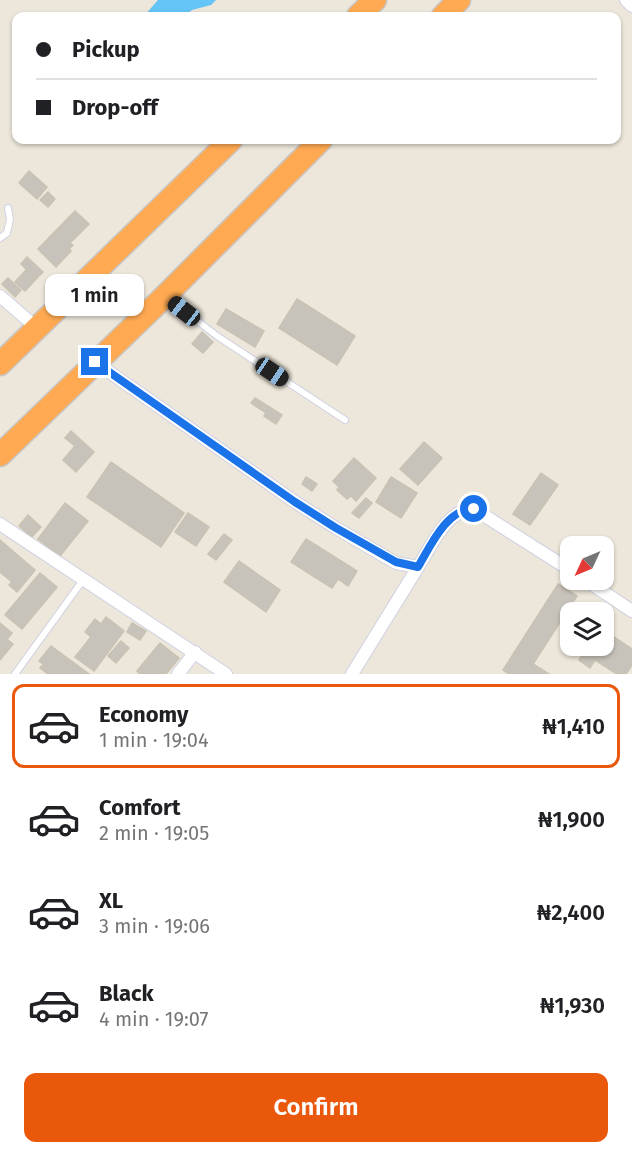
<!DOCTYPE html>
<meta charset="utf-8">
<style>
body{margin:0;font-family:"Fira Sans",sans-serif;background:#f6f6f6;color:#202124;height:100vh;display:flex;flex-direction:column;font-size:22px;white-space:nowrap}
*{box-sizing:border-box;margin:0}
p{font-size:20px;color:#757577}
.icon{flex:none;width:33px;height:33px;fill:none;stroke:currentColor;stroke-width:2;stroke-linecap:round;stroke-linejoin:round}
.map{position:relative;height:674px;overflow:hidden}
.sheet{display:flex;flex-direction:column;background:#fff;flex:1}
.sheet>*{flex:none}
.guide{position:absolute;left:12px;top:12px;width:609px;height:132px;border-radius:12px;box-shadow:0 2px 4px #0004;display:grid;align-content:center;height:132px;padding:0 24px;background:#fff}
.needle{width:39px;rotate:226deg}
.tools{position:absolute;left:560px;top:536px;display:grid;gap:12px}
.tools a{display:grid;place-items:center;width:54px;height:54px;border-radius:12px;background:#fff;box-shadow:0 2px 4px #0004;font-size:30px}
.end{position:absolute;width:27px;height:27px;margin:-14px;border:8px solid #1a73e8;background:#fff;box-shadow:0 0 0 3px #fff}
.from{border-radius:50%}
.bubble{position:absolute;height:42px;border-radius:12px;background:#fff;box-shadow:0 2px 4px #0004;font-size:20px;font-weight:600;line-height:42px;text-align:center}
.car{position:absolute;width:18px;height:36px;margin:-18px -9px;border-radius:8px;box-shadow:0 0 4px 2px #0007;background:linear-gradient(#222 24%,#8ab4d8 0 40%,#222 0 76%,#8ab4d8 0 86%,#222 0)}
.guide b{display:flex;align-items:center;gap:21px;height:57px;font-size:22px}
.guide b+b{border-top:2px solid #e0e0e0}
.guide i{width:15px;height:15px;background:#202124}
ul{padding:10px 0 0;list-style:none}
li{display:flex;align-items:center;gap:18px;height:84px;margin:0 12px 9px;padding:0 12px;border:3px solid transparent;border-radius:12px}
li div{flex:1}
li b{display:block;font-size:22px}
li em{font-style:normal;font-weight:600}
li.on{border-color:#ea580c}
li>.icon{width:54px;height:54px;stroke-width:1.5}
.cta{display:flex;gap:12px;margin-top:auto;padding:12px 24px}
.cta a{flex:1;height:69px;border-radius:12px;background:#ea580c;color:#fff;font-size:24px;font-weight:600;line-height:69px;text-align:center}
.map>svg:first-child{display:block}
.water{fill:#65c5f7}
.building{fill:#c8c3ba;stroke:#c8c2b3;stroke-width:1.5}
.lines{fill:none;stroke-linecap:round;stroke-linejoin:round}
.lane-casing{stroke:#cfd1e3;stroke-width:8}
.street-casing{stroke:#cfd1e3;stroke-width:14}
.highway-casing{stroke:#c7c7c7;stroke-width:25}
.lane{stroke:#fff;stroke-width:6}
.street{stroke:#fff;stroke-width:12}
.highway{stroke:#ffaa52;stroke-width:22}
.route{stroke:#1a73e8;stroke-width:8}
</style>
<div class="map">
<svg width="632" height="674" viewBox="0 0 632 674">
<rect width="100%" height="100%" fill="#ede6da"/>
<polygon class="water" points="158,0 216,0 211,5 192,10 184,16 144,16"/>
<g class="building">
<polygon points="29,171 47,187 37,199 19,183"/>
<polygon points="48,192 55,199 48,207 40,200"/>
<polygon points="75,211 89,224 70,243 73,245 69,249 71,251 56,267 38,249"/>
<polygon points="27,257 43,272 36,279 21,264"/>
<polygon points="26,270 36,279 25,291 15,282"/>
<polygon points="8,278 21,290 15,297 2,284"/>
<polygon points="297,299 355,336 337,365 279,328"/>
<polygon points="226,309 264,331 255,347 217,324"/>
<polygon points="202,332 213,342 203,353 192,344"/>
<polygon points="255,398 282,415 276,424 264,416 266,413 251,403"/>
<polygon points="71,431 94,452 76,472 63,460 75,446 65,438"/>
<polygon points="424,442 442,458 418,485 400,469"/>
<polygon points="354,458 376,478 356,501 351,496 347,499 337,490 339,487 333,481"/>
<polygon points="111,462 184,513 161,547 87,497"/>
<polygon points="541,473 558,485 530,525 513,514"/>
<polygon points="306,477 317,484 312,491 302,484"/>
<polygon points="391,477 417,493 401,518 376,502"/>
<polygon points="366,498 372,503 359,518 352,513"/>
<polygon points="65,503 88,521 60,556 38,539"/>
<polygon points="188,513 209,527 196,546 175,532"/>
<polygon points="28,515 41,527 32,537 19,526"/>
<polygon points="224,534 232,540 216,560 208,554"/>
<polygon points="306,539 357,571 348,586 338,579 332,588 291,562"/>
<polygon points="0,540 35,570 17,592 9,585 12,582 0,572"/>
<polygon points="239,561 280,590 266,612 224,582"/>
<polygon points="40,573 57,587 22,629 5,615"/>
<polygon points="558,584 577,596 533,664 549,674 509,674 503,670"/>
<polygon points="106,617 124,631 94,671 75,657 91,637 85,632 95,619 101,624"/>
<polygon points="0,623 12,633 7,639 13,644 0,660"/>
<polygon points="132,623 146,631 140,640 127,632"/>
<polygon points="603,630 632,649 632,665 626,674 617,674 595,660 590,668 579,660 588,645 603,645"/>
<polygon points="121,641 129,648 116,663 108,656"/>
<polygon points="160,643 179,658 166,674 140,674 137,671"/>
<polygon points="51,646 89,674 48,674 40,668 44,664 39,661"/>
</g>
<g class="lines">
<defs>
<g id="lane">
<polyline points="0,238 7,233 10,219 8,208"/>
<polyline points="168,298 217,336 345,420"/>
<polyline points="15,674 83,580"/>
</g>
<g id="street">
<polyline points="626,0 632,6"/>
<polyline points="0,296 37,328"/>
<path d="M95 362 295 502 336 528 396 563 418 567C431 547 447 508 474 509L570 570"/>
<polyline points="0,524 226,674"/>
<polyline points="584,579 632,611"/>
<polyline points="178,674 195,652"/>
<polyline points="352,674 418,567"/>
</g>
<g id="highway">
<polyline points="358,16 375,0"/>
<polyline points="443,16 459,0"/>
<polyline points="0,364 231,140"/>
<polyline points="0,455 165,296 321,140"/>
</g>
</defs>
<use href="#lane" class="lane-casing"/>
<use href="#street" class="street-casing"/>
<use href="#highway" class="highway-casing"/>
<use href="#lane" class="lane"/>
<use href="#street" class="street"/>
<use href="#highway" class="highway"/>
</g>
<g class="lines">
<path class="route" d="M95 362 295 502 336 528 396 562 418 567C430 547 447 508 474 509"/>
</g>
</svg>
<div class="tools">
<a><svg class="needle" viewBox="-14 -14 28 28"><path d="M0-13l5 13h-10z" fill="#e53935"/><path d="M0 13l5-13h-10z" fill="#757577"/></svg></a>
<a><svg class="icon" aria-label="layers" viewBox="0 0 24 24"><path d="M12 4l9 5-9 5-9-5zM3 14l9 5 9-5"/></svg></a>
</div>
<i class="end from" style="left:474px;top:509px"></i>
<i class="end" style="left:95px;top:362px"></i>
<div class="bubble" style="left:45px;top:274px;width:99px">1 min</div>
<i class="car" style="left:184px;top:311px;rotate:308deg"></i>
<i class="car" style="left:272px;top:372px;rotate:124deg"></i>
<div class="guide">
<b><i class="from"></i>Pickup</b>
<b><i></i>Drop-off</b>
</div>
</div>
<section class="sheet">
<ul>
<li class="on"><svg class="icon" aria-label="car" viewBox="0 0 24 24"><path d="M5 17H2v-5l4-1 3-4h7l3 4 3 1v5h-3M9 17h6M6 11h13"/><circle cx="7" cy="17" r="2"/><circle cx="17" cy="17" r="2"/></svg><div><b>Economy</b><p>1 min · 19:04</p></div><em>₦1,410</em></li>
<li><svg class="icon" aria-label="car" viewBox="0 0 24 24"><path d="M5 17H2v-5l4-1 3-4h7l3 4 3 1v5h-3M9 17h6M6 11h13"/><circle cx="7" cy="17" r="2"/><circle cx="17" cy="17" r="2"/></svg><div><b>Comfort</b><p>2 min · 19:05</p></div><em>₦1,900</em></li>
<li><svg class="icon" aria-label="car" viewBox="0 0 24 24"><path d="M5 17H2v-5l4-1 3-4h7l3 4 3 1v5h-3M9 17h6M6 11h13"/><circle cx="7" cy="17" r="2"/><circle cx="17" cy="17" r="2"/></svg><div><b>XL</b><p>3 min · 19:06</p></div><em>₦2,400</em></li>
<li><svg class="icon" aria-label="car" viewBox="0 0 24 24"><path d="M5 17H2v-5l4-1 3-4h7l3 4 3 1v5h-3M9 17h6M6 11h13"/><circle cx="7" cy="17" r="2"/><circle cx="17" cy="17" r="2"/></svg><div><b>Black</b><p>4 min · 19:07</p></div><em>₦1,930</em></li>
</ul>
<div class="cta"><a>Confirm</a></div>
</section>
